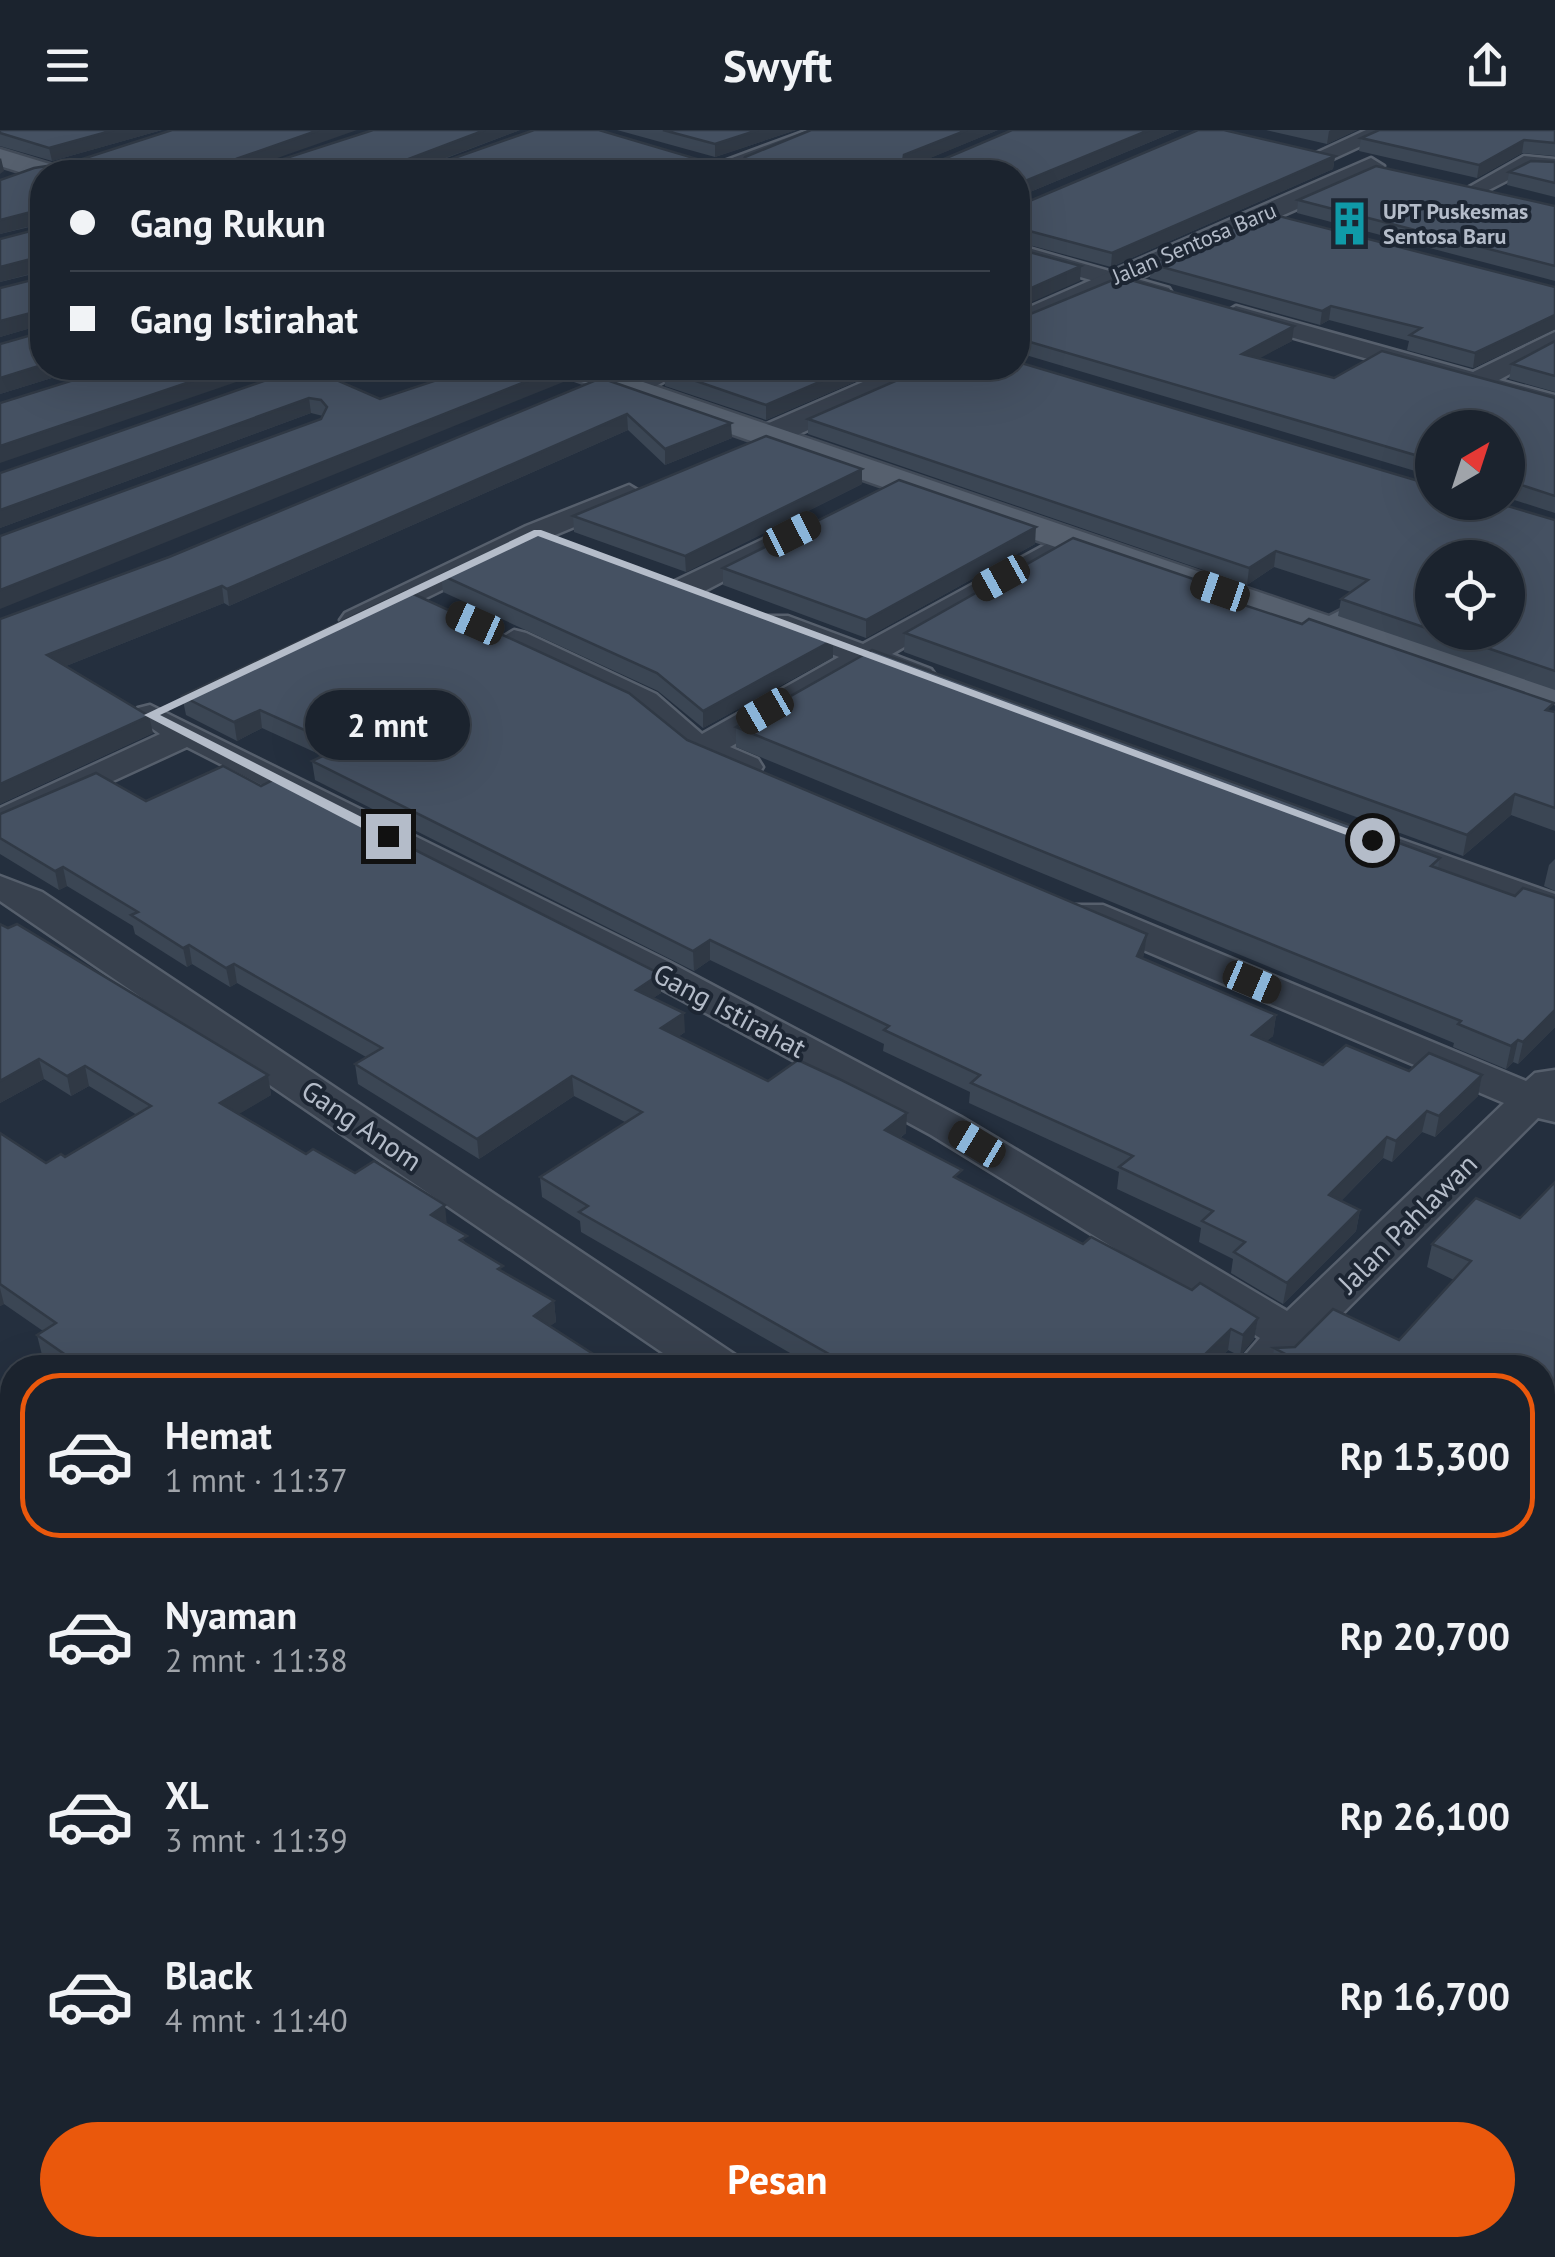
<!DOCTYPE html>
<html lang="id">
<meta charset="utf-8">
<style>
body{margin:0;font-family:"PT Sans",sans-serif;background:#282f3a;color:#f1f3f6;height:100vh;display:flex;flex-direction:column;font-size:38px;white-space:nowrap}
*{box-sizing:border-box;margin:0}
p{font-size:32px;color:#a0a4aa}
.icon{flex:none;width:55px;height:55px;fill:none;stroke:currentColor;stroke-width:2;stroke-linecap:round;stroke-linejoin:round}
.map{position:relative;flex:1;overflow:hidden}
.side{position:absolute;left:0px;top:1225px;width:1555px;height:902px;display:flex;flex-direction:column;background:#1b232e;border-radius:40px 40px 0 0;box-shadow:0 10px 40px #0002,0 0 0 2px #39404a}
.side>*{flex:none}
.banner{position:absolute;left:30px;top:30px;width:1000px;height:220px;border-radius:40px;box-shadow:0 10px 40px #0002,0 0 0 2px #39404a;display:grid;align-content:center;height:220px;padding:0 40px;background:#1b232e}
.needle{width:65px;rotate:39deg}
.tools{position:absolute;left:1415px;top:280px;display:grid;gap:20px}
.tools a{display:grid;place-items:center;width:110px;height:110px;border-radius:50%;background:#1b232e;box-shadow:0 10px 40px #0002,0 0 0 2px #39404a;font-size:50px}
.end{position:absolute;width:45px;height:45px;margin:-22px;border:12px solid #b4bcc9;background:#111;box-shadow:0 0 0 5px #111}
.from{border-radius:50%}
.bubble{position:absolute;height:70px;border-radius:35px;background:#1b232e;box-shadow:0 10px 40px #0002,0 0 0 2px #39404a;font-size:32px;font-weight:800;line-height:70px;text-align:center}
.car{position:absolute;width:30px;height:60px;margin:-30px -15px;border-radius:12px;box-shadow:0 0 8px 2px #0007;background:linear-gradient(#222 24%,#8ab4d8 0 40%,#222 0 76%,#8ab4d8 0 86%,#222 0)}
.banner b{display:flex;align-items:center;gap:35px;height:95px;font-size:38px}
.banner b+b{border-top:2px solid #39404a}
.banner i{width:25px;height:25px;background:#f1f3f6}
ul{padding:18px 0 0;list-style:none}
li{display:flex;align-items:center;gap:30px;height:165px;margin:0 20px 15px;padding:0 20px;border:5px solid transparent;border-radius:40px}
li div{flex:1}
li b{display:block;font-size:38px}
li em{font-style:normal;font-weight:800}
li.selected{border-color:#ea580c}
li>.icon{width:90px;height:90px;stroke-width:1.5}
.button{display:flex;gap:20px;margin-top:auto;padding:20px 40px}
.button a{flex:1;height:115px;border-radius:60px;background:#ea580c;color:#fff;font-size:40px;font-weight:800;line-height:115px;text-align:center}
header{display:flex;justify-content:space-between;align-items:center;height:130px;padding:0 40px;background:#1b232e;font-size:45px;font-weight:800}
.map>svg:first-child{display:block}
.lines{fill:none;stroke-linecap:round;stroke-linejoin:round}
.minor-casing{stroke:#565f6c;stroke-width:5}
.tertiary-casing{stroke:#565f6c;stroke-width:5}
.primary-casing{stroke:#414a57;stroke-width:5}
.minor{fill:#38414e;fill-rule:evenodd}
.tertiary{fill:#38414e;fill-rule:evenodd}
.primary{fill:#56606e;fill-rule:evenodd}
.wall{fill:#3b4654;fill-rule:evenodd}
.shaded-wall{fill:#303945}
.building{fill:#455162;stroke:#303945;stroke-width:2.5}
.route{fill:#b4bcc9}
.labels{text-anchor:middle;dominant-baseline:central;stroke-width:8;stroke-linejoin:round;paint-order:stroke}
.far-poi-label{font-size:22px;font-weight:bold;fill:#b4bcc9;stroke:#1d2633;text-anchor:start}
.far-street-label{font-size:22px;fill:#b4bcc9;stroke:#1d2633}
.street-label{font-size:28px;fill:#b4bcc9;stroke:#1d2633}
</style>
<header><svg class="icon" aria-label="menu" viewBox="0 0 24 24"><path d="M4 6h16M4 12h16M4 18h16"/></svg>Swyft<svg class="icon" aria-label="share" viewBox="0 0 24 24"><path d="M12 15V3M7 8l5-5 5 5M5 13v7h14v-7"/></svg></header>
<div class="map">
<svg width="1555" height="2127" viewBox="0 0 1555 2127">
<rect width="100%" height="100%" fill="#242f3e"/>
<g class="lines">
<defs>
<g id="minor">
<polygon points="808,0 840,0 724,42 708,42 705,38"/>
<polygon points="1366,0 1396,0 1333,29 1317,29 1314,24"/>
<polygon points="1524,26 1555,29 1555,43 1528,40 1475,67 1464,60"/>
<polygon points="1018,115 1169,158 1172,163 1160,170 1018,129"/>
<polygon points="1236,176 1473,242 1555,202 1555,220 1499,250 1555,265 1555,282 1227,189 1223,184"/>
<polygon points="654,238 689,238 656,256 638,256 634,250"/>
<polygon points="629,355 644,364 639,370 548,408 367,497 345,497 340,490 345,483 526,396"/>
<polygon points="778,402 793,411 789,417 697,465 686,467 670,458 675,451"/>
<path d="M1065 404 1076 407 1080 413 1076 419 892 524 931 539 936 546 931 553 919 556 868 538 730 617 758 629 763 637 758 645C708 657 667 600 631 578 592 553 544 537 502 517L498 510 514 500 526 503 656 564 702 604 839 527 766 500 761 493 766 486H788L863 514Z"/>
<polygon points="150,575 671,833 961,987 1287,1181 1504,973 1075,791 1070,783 1075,775 1103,775 1526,951 1535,943 1555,940 1555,992 1538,988 1288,1238 1234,1238 1260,1208 931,1005 643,849 187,617 0,703 0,678 160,604 133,585 138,578"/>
<polygon points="1383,703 1555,764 1555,789 1370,722 1364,714 1370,706"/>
<polygon points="0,746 42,762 737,1226 744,1238 685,1238 0,771"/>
<polygon points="0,1265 12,1268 12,1311 0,1307"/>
<polygon points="0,1633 12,1637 12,1692 0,1688"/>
<polygon points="1555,2041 1555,2121 1542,2126 1517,2115 1542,2115 1542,2046"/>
<polygon points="312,2115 388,2115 383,2127 307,2127"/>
<polygon points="896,2115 974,2115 979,2127 901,2127"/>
</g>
<g id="tertiary">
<polygon points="1371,28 1384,36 1381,42 1018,202 1018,182"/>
<polygon points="895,238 937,238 932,245 779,313 755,313 750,306 755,299"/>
</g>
<g id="primary">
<polygon points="0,19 56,36 60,42 42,42 42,49 0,36"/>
<polygon points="556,238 602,238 1329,486 1347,477 1361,481 1555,547 1555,573 1395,519 1377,528 1363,524 561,245"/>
</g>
</defs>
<use href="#minor" class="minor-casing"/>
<use href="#tertiary" class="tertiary-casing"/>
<use href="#primary" class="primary-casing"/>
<use href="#minor" class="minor"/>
<use href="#tertiary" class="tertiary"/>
<use href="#primary" class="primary"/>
</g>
<g class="wall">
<polygon points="0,0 162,0 52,31 0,16"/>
<polygon points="520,0 436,32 742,33 998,0 920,32 937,32 1012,0 1179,0 1018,67 42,42 84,238 0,264 0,214 42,202 42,196 41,195 0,207 0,158 40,148 41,142 0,152 0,109 42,98 42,94 0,104 0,50 73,32 274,32"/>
<polygon points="617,0 796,0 715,27"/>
<polygon points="1266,0 1357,0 1327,14"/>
<polygon points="1555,0 1555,26 1522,23 1477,48 1359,21 1361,8"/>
<polygon points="1335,26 1333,39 1111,137 1018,112 1018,73 1020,75"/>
<polygon points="1555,32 1555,67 1507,55 1509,42"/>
<polygon points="1298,70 1555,76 1555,151 1297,83"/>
<polygon points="1151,134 1555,157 1555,199 1473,238 1407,220 1409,211 1329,190 1320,195 1150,148"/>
<polygon points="1018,189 1292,211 1259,228 1334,248 1555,268 1555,383 1508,368 1508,298 1432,298 1432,346 1019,223"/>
<polygon points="1555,211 1555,262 1509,249 1512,234"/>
<polygon points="301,238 380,269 566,251 321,289 323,286 311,283 0,398 0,343"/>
<polygon points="887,238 766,290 665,256 664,240"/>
<polygon points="601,248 732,308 665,335 628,300 229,476 224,473 66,536 153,603 0,674 0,489 169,427"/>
<path d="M808 289 1432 355 1555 390V560L1338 486 1341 469 1351 462 1274 437 1247 455 808 304ZM1432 428 1508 502H1432Z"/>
<polygon points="862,354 686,442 574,402 573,386"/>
<polygon points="1035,414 866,508 723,455 723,438"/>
<polygon points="441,445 833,527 703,598 658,561 443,462"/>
<polygon points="1216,466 1555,582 1555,701 1511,685 1463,726 904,522 905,503"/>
<polygon points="182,566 687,610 1147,804 1143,828 1276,885 1273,906 1266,911 1323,935 1482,945 1478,966 1435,1007 1422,1002 1392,1032 1383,1028 1341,1071 1360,1080 1356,1101 1283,1174 1231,1143 1233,1129 1199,1112 1201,1098 1117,1059 1119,1042 969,973 970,962 883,921 884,914 710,830 694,841 315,650 312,631 323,626 262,598 237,611 186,585"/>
<polygon points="736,597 1440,728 1438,738 1515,766 1555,768 1555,897 1518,934 1513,932 1506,939 1453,917 1454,913 736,617"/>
<polygon points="261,656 660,844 661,863 653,868 685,902 678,907 768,951 906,1003 900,1008 962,1051 1083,1114 1258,1188 1254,1209 1240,1226 1228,1220 1210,1238 816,1238 581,1102 580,1091 542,1067 540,1047 625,992 574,966 479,1029 358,954 355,934 366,927 237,853 230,857 192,834 187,837 135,804 133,796 67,756 59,760 0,724 0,684 146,671"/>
<polygon points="1555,729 1555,761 1544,756 1549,735"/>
<polygon points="0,794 268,945 271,965 238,984 306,1024 355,1043 447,1094 468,1115 504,1143 554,1171 556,1192 549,1196 615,1238 60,1238 42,1225 37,1205 43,1201 4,1174 0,1176 0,1003 46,1033 65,1027 137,985 89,956 71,966 44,949 0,973"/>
<polygon points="1555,1052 1555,1535 1542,1528 1542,1238 1271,1238 1274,1218 1399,1210 1454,1150 1427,1137 1432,1114 1520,1088"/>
<polygon points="12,1283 12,1560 0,1550 0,1293 9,1293"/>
<polygon points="12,1586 12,1620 8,1616 1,1595"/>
<polygon points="1555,1596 1555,2006 1550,2003"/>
<polygon points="12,1795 12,1942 0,1931 0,1806"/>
<polygon points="12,1962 12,2018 0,2006 0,1972"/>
<polygon points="1003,2115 1501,2115 1493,2127 1020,2127"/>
</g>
<g class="shaded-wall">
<polygon points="114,0 162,0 52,31 49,18"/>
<polygon points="319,0 357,0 238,42 236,29"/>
<polygon points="485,0 520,0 408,42 406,30"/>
<polygon points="758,0 796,0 715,27 715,14"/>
<polygon points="967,0 998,0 904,39 904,25"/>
<polygon points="1149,0 1179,0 1018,67 1018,54"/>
<polygon points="1331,0 1357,0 1327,14 1329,1"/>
<polygon points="1524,10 1522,23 1477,48 1479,35"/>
<polygon points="1335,26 1333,39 1111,137 1112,123"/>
<polygon points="1,28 4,41 0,44 0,29"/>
<polygon points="42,79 42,93 0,104 0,90"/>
<polygon points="39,127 41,141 0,152 0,137"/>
<polygon points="1081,136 1080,151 1018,178 1018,164"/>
<polygon points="1331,176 1329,190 1320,195 1322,181"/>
<polygon points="38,181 41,195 0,207 0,191"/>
<polygon points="1555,185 1555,199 1473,238 1475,223"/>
<polygon points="1294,196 1292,211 1240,239 1242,224"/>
<polygon points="42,235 42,238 84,238 0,264 0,248"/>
<polygon points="231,238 277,238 0,333 0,316"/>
<polygon points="560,238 565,238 566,251 0,479 0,460"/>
<polygon points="636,238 648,238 636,244"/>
<polygon points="852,238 887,238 766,290 766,275"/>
<polygon points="309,268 311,283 0,398 0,380"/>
<polygon points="627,284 628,300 229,476 227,459"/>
<polygon points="731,293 732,308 665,335 665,319"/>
<polygon points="862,339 862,354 686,442 685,426"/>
<polygon points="1036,397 1035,414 866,508 866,490"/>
<polygon points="1276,421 1274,437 1247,455 1249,438"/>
<polygon points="222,456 224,473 51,542 47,525"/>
<polygon points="833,510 833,527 703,598 703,581"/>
<polygon points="260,580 262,598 237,611 234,592"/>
<polygon points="149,586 153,603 0,674 0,654"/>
<polygon points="1515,664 1511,685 1463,726 1467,705"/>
<polygon points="63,737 67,756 59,760 55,741"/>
<polygon points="1147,804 1144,824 1135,846 1137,826"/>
<polygon points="710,810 710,830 694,841 693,821"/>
<polygon points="189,815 192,834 187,837 183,818"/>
<polygon points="234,834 237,853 230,857 226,838"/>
<polygon points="660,844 661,863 636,879 636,860"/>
<polygon points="1555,880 1555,897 1518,934 1523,912"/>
<polygon points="684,883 685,902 662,918 661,898"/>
<polygon points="1276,885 1273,906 1249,926 1252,905"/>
<polygon points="1518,910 1513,932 1506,939 1511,916"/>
<polygon points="39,929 44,949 0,973 0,951"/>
<polygon points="85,936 89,956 71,966 67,946"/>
<polygon points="268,945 271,965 224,993 220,973"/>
<polygon points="1482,945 1478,966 1435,1007 1439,986"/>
<polygon points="572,946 574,966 479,1029 477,1009"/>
<polygon points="1427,981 1422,1002 1392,1032 1396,1011"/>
<polygon points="907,983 906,1003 884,1020 885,1000"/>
<polygon points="1387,1007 1383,1028 1325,1087 1329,1065"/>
<polygon points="445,1075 447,1096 431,1085"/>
<polygon points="1360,1080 1356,1101 1283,1174 1287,1153"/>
<polygon points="0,1158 4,1174 0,1176"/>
<polygon points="554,1171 556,1192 535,1207 534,1186"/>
<polygon points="1258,1188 1254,1209 1240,1226 1243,1205"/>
<polygon points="1231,1199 1228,1220 1210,1238 1191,1238"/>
<polygon points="1555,1984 1550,2003 1542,2014 1542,2003"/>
<polygon points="228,2115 250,2115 251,2119 242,2127 216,2127"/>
<polygon points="1494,2115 1501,2115 1493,2127 1487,2127"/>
</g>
<g class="building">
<polygon points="0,0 114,0 49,18 0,3"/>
<polygon points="172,0 319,0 236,29 274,32 373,0 485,0 406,30 443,32 534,0 599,0 707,32 742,33 745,27 811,0 967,0 904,25 903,32 937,32 1012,0 1149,0 1018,54 1018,42 42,42 42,130 39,127 0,137 0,109 42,98 42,79 0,90 0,50 34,38 73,32"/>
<polygon points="663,0 758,0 715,14"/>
<polygon points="1198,0 1224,0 1335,26 1112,123 1018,98 1018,73 1020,75"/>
<polygon points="1379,0 1555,0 1555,13 1524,10 1479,35 1361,8"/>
<polygon points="1531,31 1555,32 1555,53 1509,42"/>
<polygon points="1376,36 1555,76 1555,136 1298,70"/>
<polygon points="1267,83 1555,157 1555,185 1475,223 1410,205 1421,198 1331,176 1322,181 1151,134"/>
<polygon points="1018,113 1018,119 1081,136 1018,164"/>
<polygon points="42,135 42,184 38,181 0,191 0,158 40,148"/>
<polygon points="1120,147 1294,196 1242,224 1334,248 1382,221 1555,268 1555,366 1512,352 1508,353 1508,298 1432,298 1432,330 1020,209 1018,214 1018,189"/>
<polygon points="42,196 42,235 0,248 0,214 42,202"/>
<polygon points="1555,211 1555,246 1512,234"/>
<polygon points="1018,232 1432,355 1432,372 1494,372 1555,390 1555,541 1440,502 1508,502 1508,428 1432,428 1432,500 1341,469 1368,450 1276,421 1249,438 808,289 925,238 1018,238"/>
<polygon points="112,238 231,238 0,316 0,273"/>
<polygon points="301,238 309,238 380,269 473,238 560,238 0,460 0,406 321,289 327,277 321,270 309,268 0,380 0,343"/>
<polygon points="670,238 852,238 766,275 664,240"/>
<polygon points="601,248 731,293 665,319 627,284 227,459 222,456 47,525 149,586 0,654 0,489 169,427"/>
<polygon points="766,306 862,339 685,426 573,386"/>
<polygon points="899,350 1036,397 866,490 723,438"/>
<polygon points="537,401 833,510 703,581 657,543 441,445"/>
<polygon points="1073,408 1217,457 1207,463 1302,494 1309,489 1554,573 1546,580 1555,582 1555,678 1515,664 1467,705 905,503"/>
<polygon points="407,461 629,563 687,610 1147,804 1137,826 1276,885 1252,905 1323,935 1346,915 1409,941 1429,923 1482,945 1439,986 1427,981 1396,1011 1387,1007 1329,1065 1360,1080 1287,1153 1234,1122 1245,1112 1202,1091 1213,1081 1119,1037 1133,1026 971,953 980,945 884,900 889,896 710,810 693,821 312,631 342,617 338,615 260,580 234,592 182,566"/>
<polygon points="872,520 1440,728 1431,736 1515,766 1523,758 1555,768 1555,880 1523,912 1518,910 1511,916 1458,894 1461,891 736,597"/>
<polygon points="223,636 261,656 275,649 660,844 636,860 684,883 661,898 768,951 798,930 839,949 907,983 885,1000 962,1040 954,1047 1083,1114 1091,1107 1192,1160 1200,1153 1258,1188 1243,1205 1231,1199 1191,1238 837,1238 843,1232 579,1082 588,1076 540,1047 642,982 572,946 477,1009 355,934 382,918 234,834 226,838 189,815 183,818 131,785 138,782 63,737 55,741 0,708 0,684 96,643 146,671"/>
<polygon points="0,794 8,798 17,794 268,945 220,973 306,1024 313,1019 355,1043 374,1031 445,1075 431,1085 467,1106 460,1110 503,1136 498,1139 554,1171 534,1186 615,1238 82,1238 83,1237 37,1205 56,1193 0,1154 0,1003 46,1033 61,1024 65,1027 151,976 85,936 67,946 39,929 0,951"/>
<polygon points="1555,1052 1555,1506 1542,1500 1542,1238 1286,1238 1295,1229 1274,1218 1295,1217 1333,1179 1399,1210 1471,1131 1432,1114 1476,1068 1520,1088"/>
<polygon points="12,1283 12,1544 0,1534 0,1293 9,1293 10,1284"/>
<polygon points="12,1586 12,1604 1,1595"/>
<polygon points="1555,1596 1555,1984 1542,2003 1542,1613"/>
<polygon points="12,1795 12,1928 0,1917 0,1806"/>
<polygon points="12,1962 12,2004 0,1992 0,1972"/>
<polygon points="137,2115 228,2115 216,2127 136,2127 130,2121"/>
<polygon points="485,2115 867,2115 883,2127 473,2127"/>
<polygon points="1039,2115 1494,2115 1487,2127 1430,2127 1419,2119 1414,2127 1056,2127"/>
</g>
<polygon class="route" points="534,400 541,400 1379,710 1368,713 538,406 160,585 393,703 393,709 383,709 144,585"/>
<defs>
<symbol id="building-bare" viewBox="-9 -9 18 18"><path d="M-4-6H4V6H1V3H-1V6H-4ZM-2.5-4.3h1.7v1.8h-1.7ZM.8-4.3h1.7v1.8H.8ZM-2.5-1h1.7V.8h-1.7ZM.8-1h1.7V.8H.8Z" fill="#0f9aa8" stroke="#1d2633" stroke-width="2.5" paint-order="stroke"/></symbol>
</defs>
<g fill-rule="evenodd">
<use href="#building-bare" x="1318" y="62" width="63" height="63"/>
</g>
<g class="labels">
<g class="far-poi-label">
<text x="1383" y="81">UPT Puskesmas<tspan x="1383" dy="25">Sentosa Baru</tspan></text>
</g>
<g class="far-street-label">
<text transform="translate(1194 113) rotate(-23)">Jalan Sentosa Baru</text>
</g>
<g class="street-label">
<text transform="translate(730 880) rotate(28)">Gang Istirahat</text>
<text transform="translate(362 995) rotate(34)">Gang Anom</text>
<text transform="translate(1407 1093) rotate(-45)">Jalan Pahlawan</text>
</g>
</g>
</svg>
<div class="tools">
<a><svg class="needle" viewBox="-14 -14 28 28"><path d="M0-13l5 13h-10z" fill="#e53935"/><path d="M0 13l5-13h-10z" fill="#a0a4aa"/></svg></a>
<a><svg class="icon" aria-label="locate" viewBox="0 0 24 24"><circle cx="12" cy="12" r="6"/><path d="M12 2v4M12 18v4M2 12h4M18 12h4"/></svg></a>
</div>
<i class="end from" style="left:1372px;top:710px"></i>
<i class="end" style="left:388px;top:706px"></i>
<div class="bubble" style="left:305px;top:560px;width:165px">2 mnt</div>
<i class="car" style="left:792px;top:404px;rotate:63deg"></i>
<i class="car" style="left:1001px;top:448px;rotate:241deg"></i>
<i class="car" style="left:1220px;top:461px;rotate:289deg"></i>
<i class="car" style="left:475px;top:493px;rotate:294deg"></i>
<i class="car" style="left:765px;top:581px;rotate:240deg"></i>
<i class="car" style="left:1252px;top:852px;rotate:113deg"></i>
<i class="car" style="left:977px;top:1014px;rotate:301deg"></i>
<div class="banner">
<b><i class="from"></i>Gang Rukun</b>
<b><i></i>Gang Istirahat</b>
</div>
<section class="side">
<ul>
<li class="selected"><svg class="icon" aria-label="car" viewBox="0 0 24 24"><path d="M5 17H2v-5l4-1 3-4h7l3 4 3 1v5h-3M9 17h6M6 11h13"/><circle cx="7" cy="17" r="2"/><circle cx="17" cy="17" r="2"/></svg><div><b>Hemat</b><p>1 mnt · 11:37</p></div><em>Rp 15,300</em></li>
<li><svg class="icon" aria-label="car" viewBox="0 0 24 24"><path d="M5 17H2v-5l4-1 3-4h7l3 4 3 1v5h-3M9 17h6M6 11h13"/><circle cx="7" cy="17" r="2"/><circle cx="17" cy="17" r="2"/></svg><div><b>Nyaman</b><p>2 mnt · 11:38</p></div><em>Rp 20,700</em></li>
<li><svg class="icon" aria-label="car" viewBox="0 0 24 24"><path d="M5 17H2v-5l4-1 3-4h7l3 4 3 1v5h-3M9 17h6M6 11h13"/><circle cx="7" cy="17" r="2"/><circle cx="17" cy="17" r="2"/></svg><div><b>XL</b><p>3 mnt · 11:39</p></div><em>Rp 26,100</em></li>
<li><svg class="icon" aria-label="car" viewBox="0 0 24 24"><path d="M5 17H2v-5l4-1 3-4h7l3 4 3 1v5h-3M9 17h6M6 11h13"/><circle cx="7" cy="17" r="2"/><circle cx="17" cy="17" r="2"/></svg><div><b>Black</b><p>4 mnt · 11:40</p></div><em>Rp 16,700</em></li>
</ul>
<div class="button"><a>Pesan</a></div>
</section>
</div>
